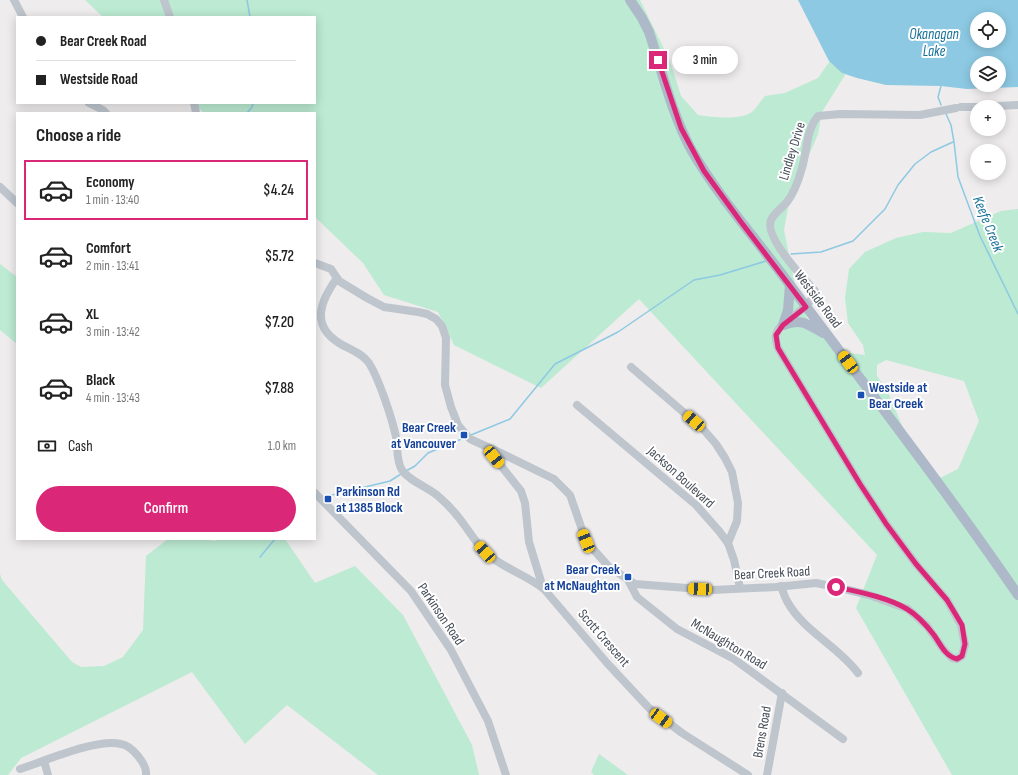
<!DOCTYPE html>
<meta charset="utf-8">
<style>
body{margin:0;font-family:"Sofia Sans Condensed",sans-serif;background:#f2f2f2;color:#222;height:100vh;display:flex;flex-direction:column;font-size:15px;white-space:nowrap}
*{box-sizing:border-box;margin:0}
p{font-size:13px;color:#767676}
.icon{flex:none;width:22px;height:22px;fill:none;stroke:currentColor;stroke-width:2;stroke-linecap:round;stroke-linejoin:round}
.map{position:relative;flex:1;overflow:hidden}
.sheet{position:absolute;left:16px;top:112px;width:300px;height:428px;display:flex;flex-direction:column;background:#fff;border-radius:0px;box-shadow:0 2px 10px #0003}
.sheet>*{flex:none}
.hud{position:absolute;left:16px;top:16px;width:300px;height:88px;border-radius:0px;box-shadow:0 2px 10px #0003;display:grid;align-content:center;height:88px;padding:0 20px;background:#fff}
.fabs{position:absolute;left:970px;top:12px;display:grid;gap:8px}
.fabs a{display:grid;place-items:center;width:36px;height:36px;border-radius:50%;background:#fff;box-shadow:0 2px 10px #0003;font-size:20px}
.end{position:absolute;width:18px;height:18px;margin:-9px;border:5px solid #db2777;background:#fff;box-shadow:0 0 0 2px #fff}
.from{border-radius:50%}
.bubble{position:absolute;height:28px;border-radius:14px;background:#fff;box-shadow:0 2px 10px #0003;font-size:13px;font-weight:600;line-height:28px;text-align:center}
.car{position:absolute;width:12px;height:24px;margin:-12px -6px;border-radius:5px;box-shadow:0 0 3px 1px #0007;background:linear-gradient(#f5c518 24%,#345 0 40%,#f5c518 0 76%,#345 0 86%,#f5c518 0)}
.hud b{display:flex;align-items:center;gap:14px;height:38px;font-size:15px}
.hud b+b{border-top:1px solid #e0e0e0}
.hud i{width:10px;height:10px;background:#222}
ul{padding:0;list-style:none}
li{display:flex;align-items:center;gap:12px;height:60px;margin:0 8px 6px;padding:0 12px;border:2px solid transparent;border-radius:0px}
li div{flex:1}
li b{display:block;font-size:15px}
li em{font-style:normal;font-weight:600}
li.active{border-color:#db2777}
li>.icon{width:36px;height:36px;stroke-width:1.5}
h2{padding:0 20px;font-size:18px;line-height:48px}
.pay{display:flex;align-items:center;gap:10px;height:44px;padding:0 20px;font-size:15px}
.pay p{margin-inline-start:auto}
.primary-button{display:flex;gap:8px;margin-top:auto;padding:8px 20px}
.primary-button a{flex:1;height:46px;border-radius:24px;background:#db2777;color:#fff;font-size:16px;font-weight:600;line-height:46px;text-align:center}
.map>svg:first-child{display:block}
.green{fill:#bcead2;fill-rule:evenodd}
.water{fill:#8dc9e3;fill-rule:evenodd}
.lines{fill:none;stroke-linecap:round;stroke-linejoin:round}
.stream{stroke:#8dc9e3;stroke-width:1.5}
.minor{stroke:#bec5cd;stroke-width:8}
.major{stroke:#adb8c9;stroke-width:10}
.route{stroke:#db2777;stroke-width:5}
.transit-dot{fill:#1a4fb4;stroke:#fff;stroke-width:1.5}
.labels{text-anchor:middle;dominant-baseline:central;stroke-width:4;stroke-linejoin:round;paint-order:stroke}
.street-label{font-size:14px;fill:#464d57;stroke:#fff}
.transit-label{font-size:14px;font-weight:bold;fill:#164399;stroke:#fff;text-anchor:start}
.water-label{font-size:15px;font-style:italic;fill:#187198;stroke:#fff}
</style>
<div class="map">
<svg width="1018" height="775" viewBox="0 0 1018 775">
<rect width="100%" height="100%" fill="#eeecec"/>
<g class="green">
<path d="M85 0H640L670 61 681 96 698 115C712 117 742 121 753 111 757 107 761 101 765 96L785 93 818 78 830 61 845 75 822 112 818 134 789 202 784 230 798 300 809 321 849 353 865 355 863 345 848 323 845 298 849 269 865 252 896 238 923 232 951 233 1001 211 1018 209V775H952L856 608 877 555 639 299 541 388 454 345 438 312 384 295 363 263 315 217V113H204L193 103H315V17H103ZM886 360 964 381 979 421 958 469 938 479 919 466 887 390 877 376V365Z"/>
<polygon points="0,264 17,277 17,344 0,330"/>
<polygon points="168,539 201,539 215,541 217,539 285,539 315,583 355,566 403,615 472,745 479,775 378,775 287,705 245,744 192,672 21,758 8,775 0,775 0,574 2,580 72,662 81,667 104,666 123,657 143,630 146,556"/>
<polygon points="599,754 628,775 594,775 591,772"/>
</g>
<path class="water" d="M798 0H1018V87L967 89 941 86 886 85 857 78 842 73 829 61ZM977 19H999V41H977ZM977 63H999V85H977Z"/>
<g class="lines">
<g class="stream">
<polyline points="247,0 250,17"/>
<polyline points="941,86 938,97 941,105"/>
<polyline points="247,113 252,107 253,103"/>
<polyline points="946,114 951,125 954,142 958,177 980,236 1018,314"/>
<polyline points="791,254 821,252 853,241 885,209 898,185 915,164 931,152 953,142"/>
<polyline points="471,435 510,419 555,364 618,332 694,280 720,275 766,261"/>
<polyline points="406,471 415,466 428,453 464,438"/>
<polyline points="324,497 390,481 401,474"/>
<polyline points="260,557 275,539"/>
</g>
<g class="minor">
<polyline points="14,0 23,17"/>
<polyline points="164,0 170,17"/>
<polyline points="89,103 103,110 106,113"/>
<polyline points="194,103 196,113"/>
<polyline points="961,107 977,107"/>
<polyline points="977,107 1018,105"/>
<polyline points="0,187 17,203"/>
<path d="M315 263 331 269 339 281 367 298 384 307 418 312 427 314 436 319 442 326 446 338 445 385 451 407 458 425 470 439 505 455 554 479 570 495 586 541 609 567 635 584 713 590 776 587 816 583 836 587 869 595 908 609 927 626 944 650 952 658 957 659 962 656 965 645 961 625 947 600 916 564 887 525 860 484 778 348C777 345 775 339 776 335 780 318 810 312 815 291 804 279 761 234 772 218 776 212 783 207 787 202 794 193 799 179 802 168 807 152 806 130 818 116L840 114 920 115 956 108"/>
<path d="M337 278C321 300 310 325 339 343 349 349 362 353 369 363 379 379 392 418 396 437 398 447 396 461 402 470 409 481 428 487 438 496 446 503 453 510 459 518 468 529 475 542 485 552 502 568 525 574 544 589L607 663 649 708 682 733 748 775"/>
<polyline points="631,367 703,429 716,444 725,458 732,472 738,503 737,521 728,543"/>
<polyline points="577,405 696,505 719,531 728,543 734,560 740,588"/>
<polyline points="494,450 494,457 521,491 525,503 529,542 543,588"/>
<polyline points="315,493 411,591 451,650 488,721 506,775"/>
<polyline points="628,580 637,597 677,629 734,659 843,739"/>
<path d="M781 586C783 591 784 596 787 601 803 631 838 646 858 673"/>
<polyline points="44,761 48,775"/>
<path d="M20 769C45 761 97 738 121 744 127 745 134 751 138 756 142 761 147 768 146 775"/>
<polyline points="767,775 782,693"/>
</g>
<g class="major">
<path d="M630 0 642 18 649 32C662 71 672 115 692 151 718 196 753 235 784 277 863 383 944 487 1018 595"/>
<path d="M783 325C801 318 807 324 823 333"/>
<polyline points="783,325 788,310 790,285"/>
</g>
</g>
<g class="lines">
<path class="route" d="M658 60 681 128 704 171 741 222 806 307 783 325 776 335 778 348 860 484 887 525 916 564 947 600 962 625 965 644 962 656 957 659C945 656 941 645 934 635 927 626 917 615 907 609 887 597 859 592 836 587"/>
</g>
<g class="transit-dot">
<rect x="857" y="391" width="8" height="8" rx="2"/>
<rect x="460" y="431" width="8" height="8" rx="2"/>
<rect x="324" y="495" width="8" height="8" rx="2"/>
<rect x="624" y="573" width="8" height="8" rx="2"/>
</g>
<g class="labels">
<g class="street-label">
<text transform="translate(792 151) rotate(-73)">Lindley Drive</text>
<text transform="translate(818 299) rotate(53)">Westside Road</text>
<text transform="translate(681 477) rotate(42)">Jackson Boulevard</text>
<text transform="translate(772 573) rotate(-3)">Bear Creek Road</text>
<text transform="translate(441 614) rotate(56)">Parkinson Road</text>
<text transform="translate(604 638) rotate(49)">Scott Crescent</text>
<text transform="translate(729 644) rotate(31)">McNaughton Road</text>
<text transform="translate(762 732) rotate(-80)">Brens Road</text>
</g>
<g class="transit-label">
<text x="869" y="387">Westside at<tspan x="869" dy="16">Bear Creek</tspan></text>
<text x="456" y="427" text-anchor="end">Bear Creek<tspan x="456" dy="16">at Vancouver</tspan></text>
<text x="336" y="491">Parkinson Rd<tspan x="336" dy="16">at 1385 Block</tspan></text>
<text x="620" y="569" text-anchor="end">Bear Creek<tspan x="620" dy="16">at McNaughton</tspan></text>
</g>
<g class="water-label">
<text x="934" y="34">Okanagan<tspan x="934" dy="17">Lake</tspan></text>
<text transform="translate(988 224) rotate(68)">Keefe Creek</text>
</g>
</g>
</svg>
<div class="fabs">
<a><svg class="icon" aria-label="locate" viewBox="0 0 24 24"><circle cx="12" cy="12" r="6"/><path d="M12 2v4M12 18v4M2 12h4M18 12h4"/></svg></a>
<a><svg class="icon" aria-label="layers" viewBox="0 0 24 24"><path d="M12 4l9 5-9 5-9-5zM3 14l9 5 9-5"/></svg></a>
<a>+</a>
<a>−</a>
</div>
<i class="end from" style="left:836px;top:587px"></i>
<i class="end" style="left:658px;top:60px"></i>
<div class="bubble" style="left:672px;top:46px;width:66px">3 min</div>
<i class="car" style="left:848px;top:362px;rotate:323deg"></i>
<i class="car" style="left:694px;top:421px;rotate:311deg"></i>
<i class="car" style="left:494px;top:457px;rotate:141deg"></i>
<i class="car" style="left:586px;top:541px;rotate:338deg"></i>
<i class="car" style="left:485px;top:552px;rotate:318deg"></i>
<i class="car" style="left:700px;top:589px;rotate:273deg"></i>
<i class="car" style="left:661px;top:718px;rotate:126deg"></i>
<div class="hud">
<b><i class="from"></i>Bear Creek Road</b>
<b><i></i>Westside Road</b>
</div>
<section class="sheet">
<h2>Choose a ride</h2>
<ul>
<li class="active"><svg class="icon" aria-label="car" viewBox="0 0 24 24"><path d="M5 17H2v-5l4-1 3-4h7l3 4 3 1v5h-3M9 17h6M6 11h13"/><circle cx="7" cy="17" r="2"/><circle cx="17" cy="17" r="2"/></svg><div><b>Economy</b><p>1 min · 13:40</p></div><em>$4.24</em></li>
<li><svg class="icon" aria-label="car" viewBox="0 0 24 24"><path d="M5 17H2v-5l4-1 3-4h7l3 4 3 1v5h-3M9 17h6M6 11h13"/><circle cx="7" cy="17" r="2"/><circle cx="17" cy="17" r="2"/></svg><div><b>Comfort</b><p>2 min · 13:41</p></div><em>$5.72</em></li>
<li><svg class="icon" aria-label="car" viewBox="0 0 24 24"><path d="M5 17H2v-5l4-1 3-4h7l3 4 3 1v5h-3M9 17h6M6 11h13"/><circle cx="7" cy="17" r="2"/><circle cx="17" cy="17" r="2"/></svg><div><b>XL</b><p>3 min · 13:42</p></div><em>$7.20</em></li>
<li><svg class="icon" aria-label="car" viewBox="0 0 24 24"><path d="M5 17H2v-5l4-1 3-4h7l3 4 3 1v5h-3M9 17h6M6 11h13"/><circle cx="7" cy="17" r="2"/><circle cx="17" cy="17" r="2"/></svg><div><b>Black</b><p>4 min · 13:43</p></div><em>$7.88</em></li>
</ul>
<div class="pay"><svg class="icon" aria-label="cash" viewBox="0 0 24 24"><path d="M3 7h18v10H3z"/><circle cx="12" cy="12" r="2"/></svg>Cash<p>1.0 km</p></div>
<div class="primary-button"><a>Confirm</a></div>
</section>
</div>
